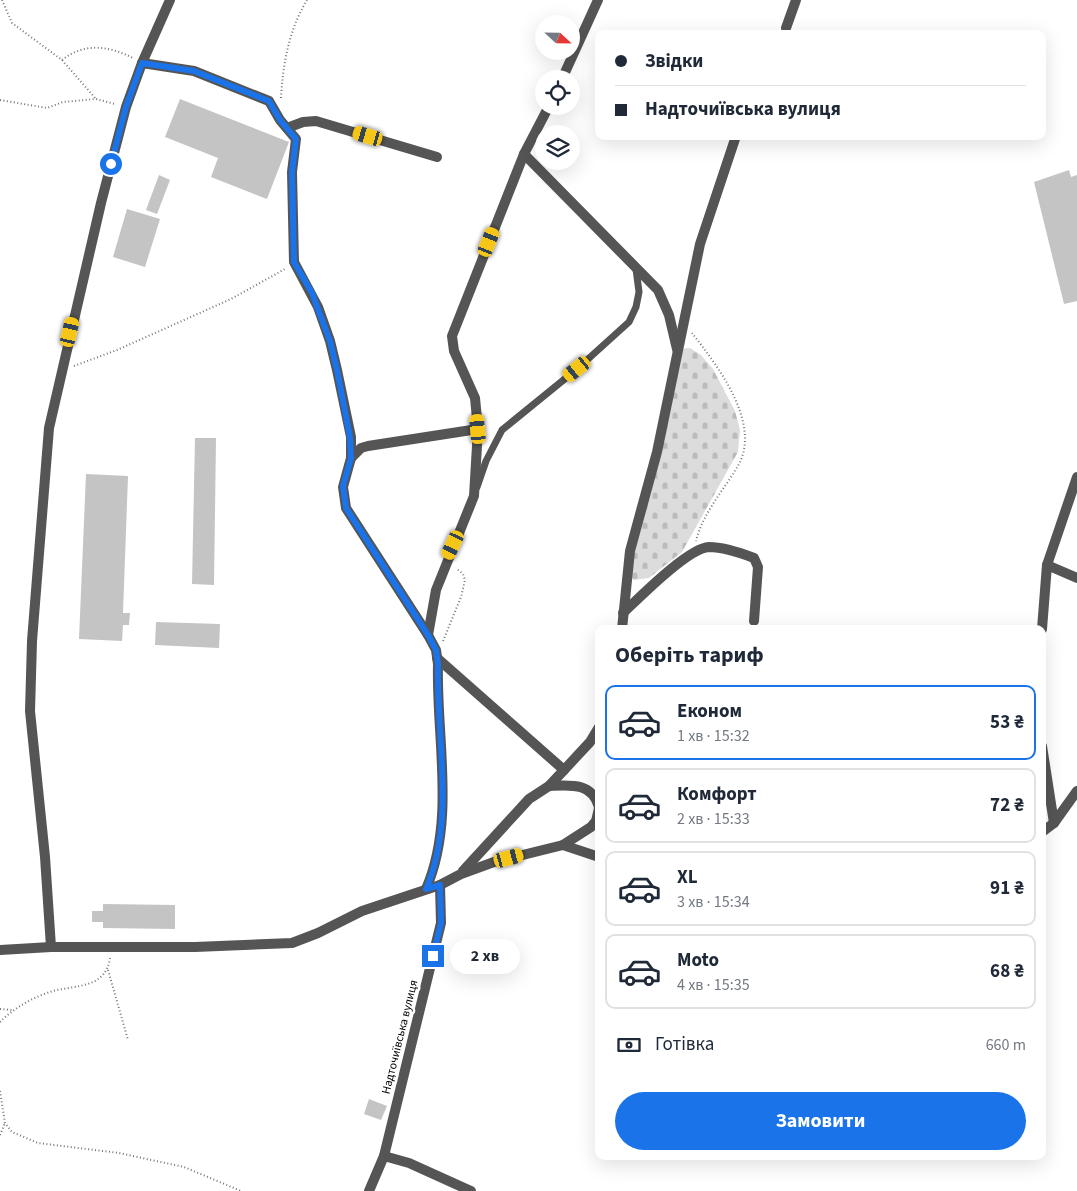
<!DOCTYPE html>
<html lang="uk">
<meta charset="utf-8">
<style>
body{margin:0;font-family:"Source Sans 3",sans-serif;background:#f6f6f7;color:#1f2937;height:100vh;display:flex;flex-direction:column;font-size:19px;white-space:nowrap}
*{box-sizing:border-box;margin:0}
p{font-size:16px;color:#747a83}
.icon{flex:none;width:28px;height:28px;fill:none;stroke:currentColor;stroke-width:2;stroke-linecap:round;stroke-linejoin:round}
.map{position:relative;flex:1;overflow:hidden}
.details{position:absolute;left:595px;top:625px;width:451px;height:535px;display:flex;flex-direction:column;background:#fff;border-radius:10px;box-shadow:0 5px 20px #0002}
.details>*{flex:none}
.top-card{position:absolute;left:595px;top:30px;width:451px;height:110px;border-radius:10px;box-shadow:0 5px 20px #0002;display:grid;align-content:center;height:110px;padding:0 20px;background:#fff}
.needle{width:32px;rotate:112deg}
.controls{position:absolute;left:535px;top:15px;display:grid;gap:10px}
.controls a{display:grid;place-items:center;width:45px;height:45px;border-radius:50%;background:#fff;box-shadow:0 5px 20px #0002;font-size:25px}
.end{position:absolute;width:22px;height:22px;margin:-11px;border:6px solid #1a73e8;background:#fff;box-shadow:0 0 0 2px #fff}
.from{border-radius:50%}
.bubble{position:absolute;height:35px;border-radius:18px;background:#fff;box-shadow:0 5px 20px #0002;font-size:16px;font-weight:700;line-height:35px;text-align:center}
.car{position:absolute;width:15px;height:30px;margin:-15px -8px;border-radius:6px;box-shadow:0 0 4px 1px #0007;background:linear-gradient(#f5c518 24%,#345 0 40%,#f5c518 0 76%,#345 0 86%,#f5c518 0)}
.top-card b{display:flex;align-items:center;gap:18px;height:48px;font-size:19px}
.top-card b+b{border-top:1px solid #e0e1e3}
.top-card i{width:12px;height:12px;background:#1f2937}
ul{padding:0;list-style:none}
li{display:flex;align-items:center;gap:15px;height:75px;margin:0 10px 8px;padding:0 10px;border:2px solid #e0e1e3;border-radius:10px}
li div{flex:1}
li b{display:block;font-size:19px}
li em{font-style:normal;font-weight:700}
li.active{border-color:#1a73e8}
li>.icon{width:45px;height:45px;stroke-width:1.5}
h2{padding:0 20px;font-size:22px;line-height:60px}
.pay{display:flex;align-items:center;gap:12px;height:55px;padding:0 20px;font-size:19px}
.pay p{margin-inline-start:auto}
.button{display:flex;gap:10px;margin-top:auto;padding:10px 20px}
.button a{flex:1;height:58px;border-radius:30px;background:#1a73e8;color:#fff;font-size:20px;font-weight:700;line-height:58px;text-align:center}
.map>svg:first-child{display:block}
.cemetery{fill:url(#cemetery-stones)}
.building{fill:#c4c4c4}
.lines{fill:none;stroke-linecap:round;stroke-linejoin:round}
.path{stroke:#777;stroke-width:2;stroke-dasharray:1 2.5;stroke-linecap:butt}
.lane{stroke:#555;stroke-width:7}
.street{stroke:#555;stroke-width:10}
.route{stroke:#1a73e8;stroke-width:6}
.labels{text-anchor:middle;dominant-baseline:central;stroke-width:5;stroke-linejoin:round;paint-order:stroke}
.street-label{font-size:12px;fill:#000;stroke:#fff}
</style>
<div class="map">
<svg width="1077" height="1191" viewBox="0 0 1077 1191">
<defs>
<pattern id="cemetery-stones" width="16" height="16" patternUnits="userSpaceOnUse" patternTransform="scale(1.25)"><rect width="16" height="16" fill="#dcdcdc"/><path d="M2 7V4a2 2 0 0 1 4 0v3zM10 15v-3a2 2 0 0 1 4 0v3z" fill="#bbb"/></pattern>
</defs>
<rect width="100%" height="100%" fill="#fff"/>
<polygon class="cemetery" points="690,348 701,355 713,369 735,411 740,430 738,452 682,552 649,578 634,580 628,574 683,349"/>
<g class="building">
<polygon points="180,99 289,142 267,199 211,177 218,158 165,137"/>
<polygon points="1069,170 1071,177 1077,175 1077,301 1064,304 1034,182"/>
<polygon points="159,175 170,180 157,214 146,210"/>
<polygon points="127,209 160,219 145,267 113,257"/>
<polygon points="195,438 216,438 214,585 192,584"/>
<polygon points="86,474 128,476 123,613 130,613 129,625 123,625 122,641 79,639"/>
<polygon points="156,622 220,624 219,648 155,645"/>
<polygon points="103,904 175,905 175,929 103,928 103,922 92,922 92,911 103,911"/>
<polygon points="369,1099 387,1106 381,1120 364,1114"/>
</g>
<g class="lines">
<g class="path">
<polyline points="2,0 12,23 62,60 96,99"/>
<path d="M62 60C85 42 109 46 133 58"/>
<path d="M281 98C283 63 289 30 307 0"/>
<polyline points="0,100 47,108 63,102 96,99 115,104"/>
<path d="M692 333C717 365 761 422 739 464 725 489 703 512 696 541"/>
<polyline points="74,366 117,350 231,299 285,269"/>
<polyline points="443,641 461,597 465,580 463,574 456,568"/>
<polyline points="108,970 128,1040"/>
<polyline points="0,1009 12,1010"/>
<path d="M0 1022C14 1008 33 997 53 991 77 985 106 988 110 958"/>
<polyline points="0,1091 5,1123 12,1132 38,1143 119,1153 184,1167 241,1191"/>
<polyline points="0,1135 5,1123"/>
</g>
<polyline class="lane" points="477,487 486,461 502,430 577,369 629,322 636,307 639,292 636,269"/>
<g class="street">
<polyline points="786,28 796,0"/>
<path d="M142 63 194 71 269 101 280 120 296 139 292 172 294 262 318 307 330 341 337 370 351 437V458L343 487 346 508 428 635 436 650 438 664C436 737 456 820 426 889"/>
<polyline points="562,79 598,0"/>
<polyline points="287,128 303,122 316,121 437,157"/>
<polyline points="524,154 658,290 669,315 677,349"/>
<polyline points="351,458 361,448 368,446 478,429"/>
<polyline points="1047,565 1077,578"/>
<path d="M623 613C639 598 688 548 709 547 723 547 741 553 754 558L758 567 754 621"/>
<polyline points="622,629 630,551 657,452 700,244 736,136"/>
<polyline points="1042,629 1047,565 1077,477"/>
<polyline points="428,635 436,590 474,496 478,429 475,398 454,351 452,336 524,154 549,106"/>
<polyline points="437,658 564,770"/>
<polyline points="1042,746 1054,823"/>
<path d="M549 786C570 785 592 782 599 807"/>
<polyline points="1042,832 1054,823 1077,791"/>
<polyline points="563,845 599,857"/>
<polyline points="463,871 529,799 549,786 564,770 590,742 599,727"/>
<polyline points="51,947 45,857 30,711 32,641 49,428 101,203 126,107 142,63 170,0"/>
<polyline points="0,950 51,947 195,947 292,943 318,933 362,911 440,885 461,874 494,862 563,845 591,827 596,821 599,808"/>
<polyline points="384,1156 409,1163 471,1191"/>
<polyline points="369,1191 384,1156 441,923 440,885"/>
</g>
</g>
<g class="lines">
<path class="route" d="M111 164 126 107 142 63 194 71 269 101 280 120 296 139 292 172 294 262 312 293 330 341 337 370 350 437 351 458 343 486 346 508 428 635 436 650 438 664C436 737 456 820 426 889L440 885 441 923 433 956"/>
</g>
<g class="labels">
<g class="street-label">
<text transform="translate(400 1037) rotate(-76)">Надточиївська вулиця</text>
</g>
</g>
</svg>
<div class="controls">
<a><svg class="needle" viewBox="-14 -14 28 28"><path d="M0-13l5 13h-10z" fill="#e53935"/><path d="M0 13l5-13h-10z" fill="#747a83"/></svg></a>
<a><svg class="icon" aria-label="locate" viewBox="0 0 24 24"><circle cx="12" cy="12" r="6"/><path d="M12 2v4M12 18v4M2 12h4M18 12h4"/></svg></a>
<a><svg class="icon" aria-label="layers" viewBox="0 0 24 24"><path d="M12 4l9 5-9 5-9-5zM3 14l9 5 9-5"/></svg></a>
</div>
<i class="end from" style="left:111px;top:164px"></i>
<i class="end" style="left:433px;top:956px"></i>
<div class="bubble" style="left:450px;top:939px;width:70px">2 хв</div>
<i class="car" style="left:368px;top:136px;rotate:286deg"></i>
<i class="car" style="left:489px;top:242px;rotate:22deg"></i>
<i class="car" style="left:70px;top:332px;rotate:13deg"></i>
<i class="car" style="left:577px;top:369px;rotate:231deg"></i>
<i class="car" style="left:478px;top:429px;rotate:355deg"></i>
<i class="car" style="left:453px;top:545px;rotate:205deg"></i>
<i class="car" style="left:509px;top:858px;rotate:75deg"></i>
<div class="top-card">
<b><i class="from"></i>Звідки</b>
<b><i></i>Надточиївська вулиця</b>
</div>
<section class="details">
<h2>Оберіть тариф</h2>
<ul>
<li class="active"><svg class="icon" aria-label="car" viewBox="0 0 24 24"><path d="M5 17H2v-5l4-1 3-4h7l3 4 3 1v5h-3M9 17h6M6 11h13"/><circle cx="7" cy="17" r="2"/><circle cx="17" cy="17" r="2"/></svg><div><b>Економ</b><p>1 хв · 15:32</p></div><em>53 ₴</em></li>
<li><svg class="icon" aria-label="car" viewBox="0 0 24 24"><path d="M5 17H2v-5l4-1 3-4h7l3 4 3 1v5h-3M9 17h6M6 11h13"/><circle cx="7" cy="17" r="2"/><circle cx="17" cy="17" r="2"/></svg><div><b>Комфорт</b><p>2 хв · 15:33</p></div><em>72 ₴</em></li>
<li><svg class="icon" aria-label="car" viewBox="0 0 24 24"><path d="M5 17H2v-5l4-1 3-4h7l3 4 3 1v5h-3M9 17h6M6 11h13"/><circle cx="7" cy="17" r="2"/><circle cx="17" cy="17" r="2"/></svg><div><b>XL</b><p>3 хв · 15:34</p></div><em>91 ₴</em></li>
<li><svg class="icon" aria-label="car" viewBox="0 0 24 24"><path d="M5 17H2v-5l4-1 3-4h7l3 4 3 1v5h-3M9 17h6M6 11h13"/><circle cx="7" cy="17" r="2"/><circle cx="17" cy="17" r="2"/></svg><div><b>Moto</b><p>4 хв · 15:35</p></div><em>68 ₴</em></li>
</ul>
<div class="pay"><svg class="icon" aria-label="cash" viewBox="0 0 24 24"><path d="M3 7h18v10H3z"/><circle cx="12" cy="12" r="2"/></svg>Готівка<p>660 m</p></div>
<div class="button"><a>Замовити</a></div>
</section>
</div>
